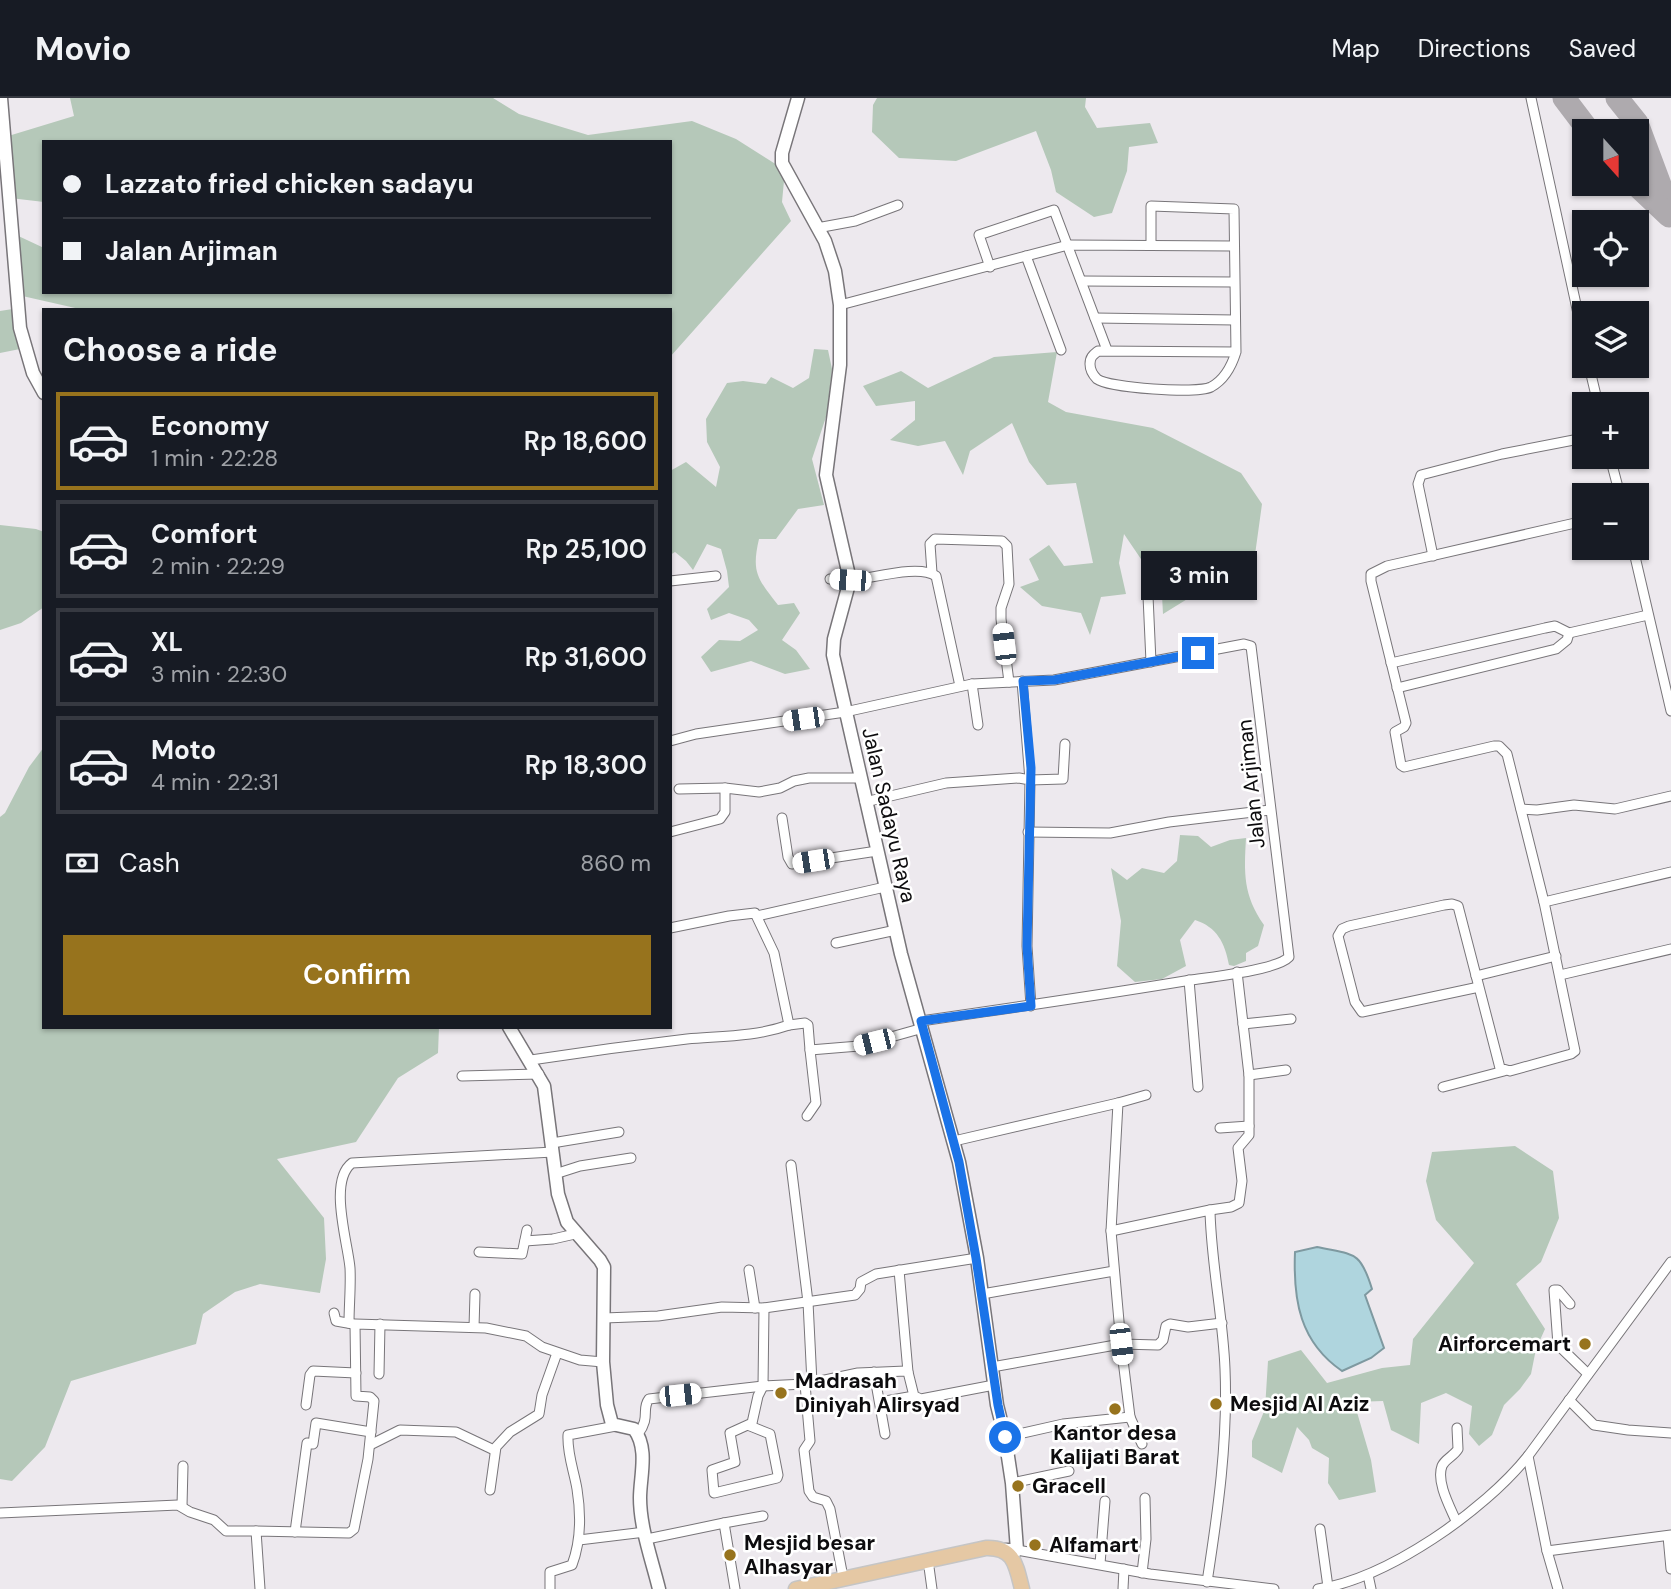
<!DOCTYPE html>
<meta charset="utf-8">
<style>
body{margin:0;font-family:"DM Sans",sans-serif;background:#20242c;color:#f1f3f6;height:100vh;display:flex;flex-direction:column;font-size:26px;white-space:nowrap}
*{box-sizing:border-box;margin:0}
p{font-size:23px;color:#9ea1a6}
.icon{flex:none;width:38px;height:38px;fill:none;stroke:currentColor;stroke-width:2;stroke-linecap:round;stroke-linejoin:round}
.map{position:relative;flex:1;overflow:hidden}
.side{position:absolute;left:42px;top:210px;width:630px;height:721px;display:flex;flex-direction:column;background:#171b24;border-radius:0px;box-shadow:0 2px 5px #0004}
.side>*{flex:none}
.hud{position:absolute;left:42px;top:42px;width:630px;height:154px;border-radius:0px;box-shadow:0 2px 5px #0004;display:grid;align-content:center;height:154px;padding:0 21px;background:#171b24}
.needle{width:46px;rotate:159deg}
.controls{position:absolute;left:1572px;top:21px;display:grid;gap:14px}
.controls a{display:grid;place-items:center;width:77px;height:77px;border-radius:0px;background:#171b24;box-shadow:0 2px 5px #0004;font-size:35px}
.end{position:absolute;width:32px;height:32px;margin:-16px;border:9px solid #1a73e8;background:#fff;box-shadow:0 0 0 4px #fff}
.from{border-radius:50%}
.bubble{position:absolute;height:49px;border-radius:0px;background:#171b24;box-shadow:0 2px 5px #0004;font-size:23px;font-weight:600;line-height:49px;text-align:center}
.car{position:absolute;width:21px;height:42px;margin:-21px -10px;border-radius:9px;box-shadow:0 0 5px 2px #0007;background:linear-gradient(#fff 24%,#345 0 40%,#fff 0 76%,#345 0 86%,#fff 0)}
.hud b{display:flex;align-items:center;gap:24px;height:66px;font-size:26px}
.hud b+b{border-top:2px solid #363941}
.hud i{width:18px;height:18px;background:#f1f3f6}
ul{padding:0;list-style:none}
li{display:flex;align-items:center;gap:21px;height:98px;margin:0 14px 10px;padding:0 7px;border:4px solid #363941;border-radius:0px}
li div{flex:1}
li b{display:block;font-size:26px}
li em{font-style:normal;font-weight:600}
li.on{border-color:#97731d}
li>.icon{width:63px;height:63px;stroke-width:1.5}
h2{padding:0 21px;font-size:32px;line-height:84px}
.pay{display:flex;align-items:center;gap:18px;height:77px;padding:0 21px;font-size:26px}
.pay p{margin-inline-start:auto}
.button{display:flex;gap:14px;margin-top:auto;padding:14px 21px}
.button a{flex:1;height:80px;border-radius:0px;background:#97731d;color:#fff;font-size:28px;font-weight:600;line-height:80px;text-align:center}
header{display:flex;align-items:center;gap:42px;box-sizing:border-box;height:98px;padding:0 35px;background:#171b24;border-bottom:2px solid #363941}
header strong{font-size:33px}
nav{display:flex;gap:38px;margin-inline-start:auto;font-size:24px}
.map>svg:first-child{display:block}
.green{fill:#b5c8b9}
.water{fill:#afd5de;stroke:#7e99a0;stroke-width:2}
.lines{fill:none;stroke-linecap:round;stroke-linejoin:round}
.taxiway{stroke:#aeaaae;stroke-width:23}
.street-casing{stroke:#787579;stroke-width:11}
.secondary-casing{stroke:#787579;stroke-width:15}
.primary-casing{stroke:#c5c5c5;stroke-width:17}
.street{stroke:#fff;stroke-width:9}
.secondary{stroke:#fff;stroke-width:12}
.primary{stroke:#e5c8a4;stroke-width:14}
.route{stroke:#1a73e8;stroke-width:9}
.poi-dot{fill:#97731d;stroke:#fff;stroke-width:2.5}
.labels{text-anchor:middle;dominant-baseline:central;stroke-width:5;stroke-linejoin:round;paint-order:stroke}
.street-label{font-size:21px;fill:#0d0c0e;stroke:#fff}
.poi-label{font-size:21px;font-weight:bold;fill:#0d0c0e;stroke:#fff;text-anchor:start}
</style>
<header>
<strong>Movio</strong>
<nav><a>Map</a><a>Directions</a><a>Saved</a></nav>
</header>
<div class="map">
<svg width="1671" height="1491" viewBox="0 0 1671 1491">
<rect width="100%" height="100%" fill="#ede9ee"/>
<g class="green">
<polygon points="70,0 493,0 519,16 588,37 692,23 736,41 785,72 782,104 791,123 670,259 670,212 84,212 18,197 12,135 44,150 44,194 670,194 670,44 44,44 44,104 10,100 5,39 74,18"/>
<polygon points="877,0 1086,0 1085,9 1097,30 1150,25 1158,45 1129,49 1127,73 1112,115 1094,119 1056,94 1051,72 1036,33 956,63 899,60 872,34 873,7"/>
<polygon points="19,210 25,250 0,255 0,213"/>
<path d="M814 251 828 252 832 271 827 316 812 361 824 407 798 411 776 441H759C751 475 758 481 778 507L794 505 800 515 782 542 796 552 810 571 785 576 751 563 711 574 701 559 719 542 740 543 758 532 749 522 729 515 711 522 707 511 729 489 727 473 721 451 707 446 693 472 686 463 675 454 670 457V373L686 364 716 389 720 369 707 344 706 321 727 285 743 283 766 286 771 279 793 290 809 280Z"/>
<polygon points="1057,254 1048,304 1066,314 1153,330 1241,375 1262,406 1254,464 1245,502 1228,502 1210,487 1163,516 1160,460 1143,464 1124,436 1119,465 1126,496 1101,499 1090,537 1081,515 1042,508 1020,489 1039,482 1029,461 1049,447 1064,468 1093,465 1076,385 1047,387 1029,364 1012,325 970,353 963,377 945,343 918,348 890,342 915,322 915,303 876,308 863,288 901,273 928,290 994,259"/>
<polygon points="0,427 36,431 44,434 44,509 21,525 0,532"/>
<polygon points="44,649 44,929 439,929 438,955 398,980 356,1044 277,1061 324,1120 326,1161 320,1195 260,1186 235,1194 203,1216 196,1246 71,1283 45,1349 12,1383 0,1381 0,719 5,715 29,669"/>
<path d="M1180 737 1198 738 1211 749 1230 742 1246 740C1244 775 1243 797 1264 827L1258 848 1246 855V863L1234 868 1229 867C1225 845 1217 829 1195 822L1180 842 1186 868 1162 881 1135 884 1117 868 1121 823 1111 770 1127 782 1142 770 1164 775 1177 763Z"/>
<polygon points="1515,1048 1553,1073 1559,1120 1541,1164 1516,1186 1545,1231 1536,1251 1531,1276 1520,1291 1504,1307 1492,1337 1479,1348 1469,1336 1472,1308 1446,1295 1421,1305 1419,1346 1391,1332 1383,1303 1354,1304 1371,1362 1376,1394 1339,1402 1328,1385 1329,1360 1312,1350 1309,1342 1297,1329 1282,1375 1252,1359 1252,1343 1265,1311 1268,1263 1301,1252 1327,1285 1382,1270 1410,1267 1413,1241 1474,1165 1436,1122 1426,1083 1432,1054"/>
</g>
<path class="water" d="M1317 1149C1354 1157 1360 1152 1372 1191L1365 1197 1384 1250 1371 1260 1342 1273C1300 1244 1293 1203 1295 1154Z"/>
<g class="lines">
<g class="taxiway">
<polyline points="1564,0 1589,33"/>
<polyline points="1617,0 1637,25 1671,116"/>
<polyline points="1635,86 1669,118"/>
</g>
<defs>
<g id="street">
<polyline points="1531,0 1584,243"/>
<polyline points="817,130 855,123 898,107"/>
<path d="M1151 147V108L1234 111 1236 254C1232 267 1224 282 1211 289 1197 296 1109 290 1097 281 1093 277 1090 271 1090 266 1090 259 1093 257 1098 253L1236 254"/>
<polyline points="1026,158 1061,252"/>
<polyline points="990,169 979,137 1054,112 1107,252"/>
<polyline points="1082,183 1234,184"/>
<polyline points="840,207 1068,147 1233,148"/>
<polyline points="1095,220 1235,222"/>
<polyline points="1589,268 1598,306"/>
<polyline points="1610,359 1620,397"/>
<polyline points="1633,450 1671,613"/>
<polyline points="1433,458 1418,386 1421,377 1502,356 1584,340"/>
<polyline points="932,475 930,446 935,441 1002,443 1007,448 1009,486 1001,510 1001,521 1009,584"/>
<path d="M830 481C838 482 845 482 853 482 874 480 919 466 936 478L960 588"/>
<polyline points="670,483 716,478"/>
<polyline points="1148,498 1151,564"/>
<polyline points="1391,565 1545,530 1555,528 1569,535 1648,517"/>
<polyline points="1022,583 1030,682 1063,681 1065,646"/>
<polyline points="972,586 978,627"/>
<polyline points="1397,590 1556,551 1567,542 1569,535"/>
<path d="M670 643 696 636 845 614 972 586 1054 582 1244 546 1251 548 1289 859C1277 872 1211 879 1191 882 1101 897 1011 910 921 923"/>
<polyline points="679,691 725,690"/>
<polyline points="865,704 946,685 1019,680 1030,682 1027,848 1031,908"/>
<polyline points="1521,711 1537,712 1574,707 1615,711 1671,698"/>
<polyline points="782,720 788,759 792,766 877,753"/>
<polyline points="670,734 720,721 725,714 725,690 759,694 780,690 794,683 809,680 859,680"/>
<polyline points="1028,734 1110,735 1169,724 1270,712"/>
<polyline points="1544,804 1671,774"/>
<polyline points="757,818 885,789"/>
<polyline points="836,845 896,832"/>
<polyline points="1560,877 1671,851"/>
<polyline points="1476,878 1556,858"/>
<polyline points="1189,882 1198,989"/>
<polyline points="1479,889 1362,914 1355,904 1338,838 1342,831 1349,828 1444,807 1452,806 1458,808 1500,970 1510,973 1571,956 1575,953 1544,804 1507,656 1499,648 1494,648 1404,669 1401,667 1395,634 1404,629 1406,625 1371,483 1371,476 1387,468 1584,423"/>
<polyline points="1243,926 1291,921"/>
<polyline points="789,927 805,925 808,927 810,952 859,948 923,930"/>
<path d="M531 962C583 954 635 947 687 941 722 938 755 939 789 927L774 855 755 815 729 818 670 830"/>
<polyline points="1249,977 1286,972"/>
<polyline points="462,978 539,976"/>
<polyline points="1443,989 1504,973"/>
<polyline points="807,1018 816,1005 810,952"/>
<polyline points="1220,1030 1249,1028"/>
<polyline points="954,1043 1118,1005"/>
<polyline points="552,1045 619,1034"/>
<polyline points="791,1067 808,1204 812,1285"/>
<polyline points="555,1076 580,1068 631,1060"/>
<polyline points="1210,1112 1231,1109 1239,1105 1242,1083 1238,1050 1249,1037 1249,977 1237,874"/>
<polyline points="1111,1133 1118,1005 1146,997"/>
<polyline points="525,1143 553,1141 575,1136"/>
<polyline points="479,1154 522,1156 527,1132"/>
<polyline points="749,1172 755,1210"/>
<polyline points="899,1172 908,1274"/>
<polyline points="982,1196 1114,1173"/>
<polyline points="1570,1206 1558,1192 1554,1192 1558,1247 1588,1276"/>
<polyline points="764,1210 763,1288 805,1286 810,1343 804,1352 809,1393 813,1399 826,1403 830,1411 843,1479"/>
<polyline points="334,1215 336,1223 353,1226"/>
<polyline points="604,1220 658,1218 722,1209 764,1210 855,1197 860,1191 861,1184 876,1176 977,1160"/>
<path d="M349 1225C349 1207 351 1188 350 1170 348 1145 328 1083 352 1065L553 1054"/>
<polyline points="474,1229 475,1196"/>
<path d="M992 1269 1121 1246 1111 1133 1210 1112C1211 1165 1223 1218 1225 1271 1228 1343 1218 1413 1207 1484"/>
<polyline points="874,1274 885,1336"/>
<polyline points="379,1276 380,1226"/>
<polyline points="806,1286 858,1275 906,1273 908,1274 914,1298 921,1301 994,1287"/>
<polyline points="1569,1302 1594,1327 1628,1332 1671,1335"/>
<polyline points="880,1304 914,1298"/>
<polyline points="306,1307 310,1277 313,1273 356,1275"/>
<polyline points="1130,1319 1142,1346"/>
<polyline points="750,1328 770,1336 778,1377 777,1380 714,1395 712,1372 735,1364 730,1335 752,1325 758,1298 763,1288"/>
<path d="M638 1336C651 1319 641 1311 649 1301L763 1288"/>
<polyline points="1005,1339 1063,1326 1130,1319 1121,1246 1158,1247 1163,1242 1166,1228 1170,1226 1188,1229 1222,1225"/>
<polyline points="370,1347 400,1332 456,1334 494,1352"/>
<polyline points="1528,1358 1547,1453 1558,1491"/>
<polyline points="1012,1385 1069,1373"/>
<polyline points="490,1392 496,1349 510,1334 539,1316 542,1297 557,1255"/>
<polyline points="182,1408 183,1368"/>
<polyline points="0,1415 178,1407 190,1414 214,1422 226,1433 256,1433"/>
<path d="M1456 1423C1450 1409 1436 1384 1442 1368 1445 1361 1454 1358 1458 1351L1457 1330"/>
<polyline points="724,1425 763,1418"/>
<polyline points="1320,1431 1328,1489"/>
<polyline points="295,1434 307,1345 313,1346 316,1325 371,1334"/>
<polyline points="1668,1438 1671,1471"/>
<polyline points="647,1441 724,1425 735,1491"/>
<polyline points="579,1442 645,1434"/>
<polyline points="1017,1452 1150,1476 1274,1491"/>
<polyline points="1547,1453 1671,1437"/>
<polyline points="928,1462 932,1491"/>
<polyline points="1100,1466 1105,1403"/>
<polyline points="1142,1475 1146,1441 1145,1400"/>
<polyline points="1368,1477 1371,1491"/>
<polyline points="260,1491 256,1433 349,1435 354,1431 368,1361 374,1303 370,1299 356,1298 355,1226 486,1230 526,1238 542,1249 580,1262 603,1264"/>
<path d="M550 1491V1474L572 1467C581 1443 581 1416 577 1391 574 1373 567 1356 568 1337L616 1328"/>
<polyline points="1123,1491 1124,1471"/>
<path d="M1318 1491C1388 1480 1484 1413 1528 1358L1671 1164"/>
</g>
<g id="secondary">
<polyline points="1,0 20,230 33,275 44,295"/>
<polyline points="798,0 782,55 782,65 825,143 835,173 840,207 840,267 826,377 850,482 834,541 833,557 901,856 959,1064 977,1160 997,1307 1005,1339 1012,1385 1017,1452 1004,1452"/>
<path d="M509 929 544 988 558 1096 567 1124 600 1162 604 1169 603 1264 607 1307 612 1326 634 1331C649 1351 640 1378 640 1400 640 1430 652 1462 659 1491"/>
</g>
<path id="primary" d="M796 1491 986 1450C1014 1449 1016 1467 1022 1491"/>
</defs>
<use href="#street" class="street-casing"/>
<use href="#secondary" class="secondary-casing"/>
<use href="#primary" class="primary-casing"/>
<use href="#street" class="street"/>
<use href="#secondary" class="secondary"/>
<use href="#primary" class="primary"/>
</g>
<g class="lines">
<polyline class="route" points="1005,1339 998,1307 976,1160 959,1064 921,923 1031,908 1027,848 1031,670 1023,583 1054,582 1198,555"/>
</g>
<g class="poi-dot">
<circle cx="1585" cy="1246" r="7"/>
<circle cx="781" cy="1295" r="7"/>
<circle cx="1216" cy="1306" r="7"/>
<circle cx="1115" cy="1311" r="7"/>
<circle cx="1018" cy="1388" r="7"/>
<circle cx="1035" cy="1447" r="7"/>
<circle cx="730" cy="1457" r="7"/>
</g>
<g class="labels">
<g class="street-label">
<text transform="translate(1251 686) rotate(-96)">Jalan Arjiman</text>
<text transform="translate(889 717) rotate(77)">Jalan Sadayu Raya</text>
</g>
<g class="poi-label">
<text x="1571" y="1246" text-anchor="end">Airforcemart</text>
<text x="795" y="1283">Madrasah<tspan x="795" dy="24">Diniyah Alirsyad</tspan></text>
<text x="1230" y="1306">Mesjid Al Aziz</text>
<text x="1115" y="1335" text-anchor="middle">Kantor desa<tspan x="1115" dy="24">Kalijati Barat</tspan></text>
<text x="1032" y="1388">Gracell</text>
<text x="744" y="1445">Mesjid besar<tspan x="744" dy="24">Alhasyar</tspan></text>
<text x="1049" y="1447">Alfamart</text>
</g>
</g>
</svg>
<div class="controls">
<a><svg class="needle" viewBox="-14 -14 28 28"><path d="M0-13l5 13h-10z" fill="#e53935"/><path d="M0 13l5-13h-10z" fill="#9ea1a6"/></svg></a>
<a><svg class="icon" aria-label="locate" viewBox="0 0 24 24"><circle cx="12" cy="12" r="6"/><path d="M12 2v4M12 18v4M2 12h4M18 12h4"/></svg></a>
<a><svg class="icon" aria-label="layers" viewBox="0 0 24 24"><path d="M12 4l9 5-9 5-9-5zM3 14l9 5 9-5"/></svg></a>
<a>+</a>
<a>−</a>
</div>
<i class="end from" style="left:1005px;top:1339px"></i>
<i class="end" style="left:1198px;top:555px"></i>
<div class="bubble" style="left:1141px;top:453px;width:116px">3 min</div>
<i class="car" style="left:850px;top:482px;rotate:273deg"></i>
<i class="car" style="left:1004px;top:546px;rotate:353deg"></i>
<i class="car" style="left:803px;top:621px;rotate:262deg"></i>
<i class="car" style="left:813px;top:763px;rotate:261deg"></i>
<i class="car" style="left:874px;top:944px;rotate:256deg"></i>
<i class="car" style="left:1121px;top:1246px;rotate:173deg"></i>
<i class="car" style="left:680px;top:1297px;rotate:84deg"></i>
<div class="hud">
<b><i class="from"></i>Lazzato fried chicken sadayu</b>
<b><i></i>Jalan Arjiman</b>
</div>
<section class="side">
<h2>Choose a ride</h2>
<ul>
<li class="on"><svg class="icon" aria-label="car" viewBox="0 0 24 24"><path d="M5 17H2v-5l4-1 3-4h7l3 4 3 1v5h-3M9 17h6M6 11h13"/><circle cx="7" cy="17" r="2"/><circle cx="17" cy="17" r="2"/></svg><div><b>Economy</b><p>1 min · 22:28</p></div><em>Rp 18,600</em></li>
<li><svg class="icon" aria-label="car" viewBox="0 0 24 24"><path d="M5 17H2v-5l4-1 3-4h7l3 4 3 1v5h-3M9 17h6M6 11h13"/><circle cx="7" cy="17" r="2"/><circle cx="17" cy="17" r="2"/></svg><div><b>Comfort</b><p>2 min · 22:29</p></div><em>Rp 25,100</em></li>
<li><svg class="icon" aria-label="car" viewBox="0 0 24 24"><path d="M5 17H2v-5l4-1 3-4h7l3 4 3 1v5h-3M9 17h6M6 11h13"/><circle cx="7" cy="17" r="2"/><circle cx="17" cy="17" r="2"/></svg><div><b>XL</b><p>3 min · 22:30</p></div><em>Rp 31,600</em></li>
<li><svg class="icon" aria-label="car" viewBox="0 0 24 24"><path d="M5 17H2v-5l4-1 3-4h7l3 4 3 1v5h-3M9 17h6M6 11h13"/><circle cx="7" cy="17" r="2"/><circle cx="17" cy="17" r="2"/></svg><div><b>Moto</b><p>4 min · 22:31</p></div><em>Rp 18,300</em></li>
</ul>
<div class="pay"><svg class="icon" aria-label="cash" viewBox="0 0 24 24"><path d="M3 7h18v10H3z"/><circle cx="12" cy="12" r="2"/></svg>Cash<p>860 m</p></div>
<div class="button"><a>Confirm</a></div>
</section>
</div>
